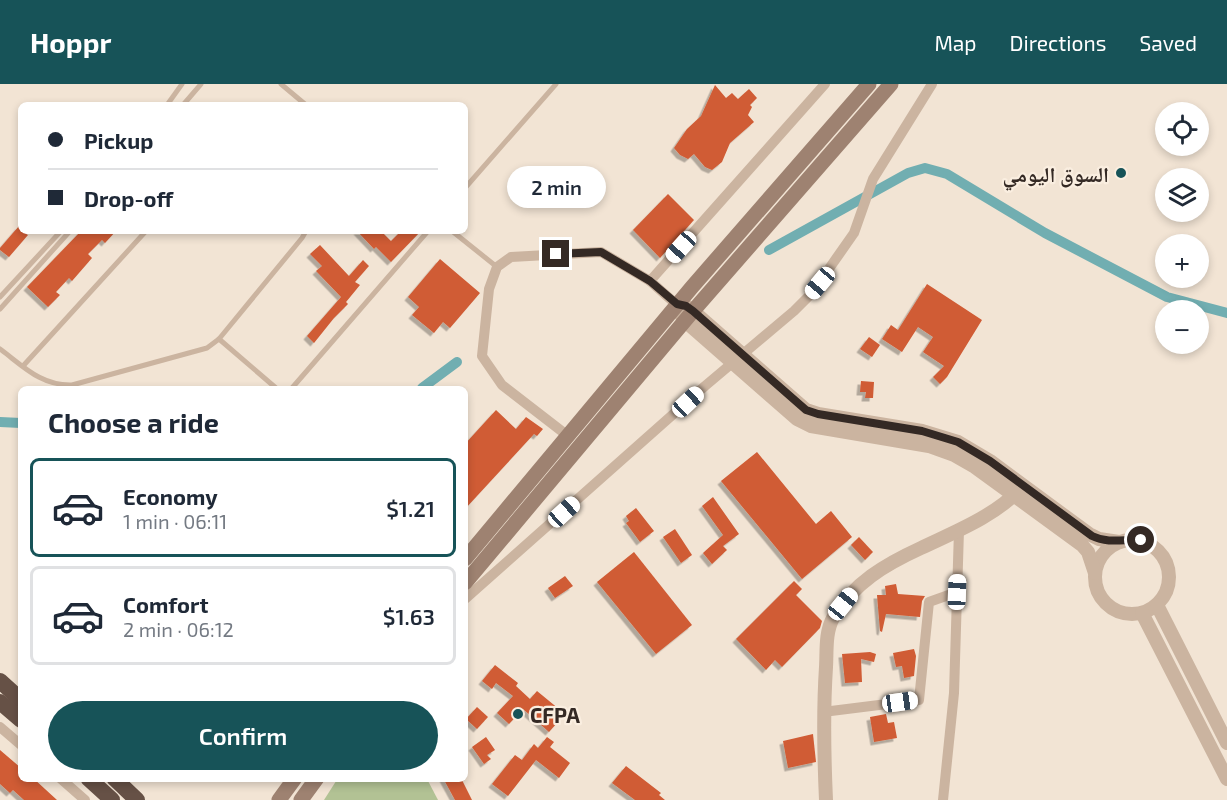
<!DOCTYPE html>
<meta charset="utf-8">
<style>
body{margin:0;font-family:"Exo 2","Noto Naskh Arabic",sans-serif;background:#f6f6f7;color:#1f2937;height:100vh;display:flex;flex-direction:column;font-size:22px;white-space:nowrap}
*{box-sizing:border-box;margin:0}
p{font-size:20px;color:#747a83}
.icon{flex:none;width:33px;height:33px;fill:none;stroke:currentColor;stroke-width:2;stroke-linecap:round;stroke-linejoin:round}
.map{position:relative;flex:1;overflow:hidden}
.drawer{position:absolute;left:18px;top:302px;width:450px;height:396px;display:flex;flex-direction:column;background:#fff;border-radius:9px;box-shadow:0 3px 9px #0003}
.drawer>*{flex:none}
.banner{position:absolute;left:18px;top:18px;width:450px;height:132px;border-radius:9px;box-shadow:0 3px 9px #0003;display:grid;align-content:center;height:132px;padding:0 30px;background:#fff}
.tools{position:absolute;left:1155px;top:18px;display:grid;gap:12px}
.tools a{display:grid;place-items:center;width:54px;height:54px;border-radius:50%;background:#fff;box-shadow:0 3px 9px #0003;font-size:30px}
.end{position:absolute;width:27px;height:27px;margin:-14px;border:8px solid #342924;background:#fff;box-shadow:0 0 0 3px #fff}
.from{border-radius:50%}
.bubble{position:absolute;height:42px;border-radius:21px;background:#fff;box-shadow:0 3px 9px #0003;font-size:20px;font-weight:600;line-height:42px;text-align:center}
.car{position:absolute;width:18px;height:36px;margin:-18px -9px;border-radius:8px;box-shadow:0 0 4px 2px #0007;background:linear-gradient(#fff 24%,#345 0 40%,#fff 0 76%,#345 0 86%,#fff 0)}
.banner b{display:flex;align-items:center;gap:21px;height:57px;font-size:22px}
.banner b+b{border-top:2px solid #e0e1e3}
.banner i{width:15px;height:15px;background:#1f2937}
ul{padding:0;list-style:none}
li{display:flex;align-items:center;gap:18px;height:99px;margin:0 12px 9px;padding:0 18px;border:3px solid #e0e1e3;border-radius:9px}
li div{flex:1}
li b{display:block;font-size:22px}
li em{font-style:normal;font-weight:600}
li.active{border-color:#175358}
li>.icon{width:54px;height:54px;stroke-width:1.5}
h2{padding:0 30px;font-size:27px;line-height:72px}
.primary-button{display:flex;gap:12px;margin-top:auto;padding:12px 30px}
.primary-button a{flex:1;height:69px;border-radius:36px;background:#175358;color:#fff;font-size:24px;font-weight:600;line-height:69px;text-align:center}
header{display:flex;align-items:center;gap:36px;box-sizing:border-box;height:84px;padding:0 30px;background:#175358;color:#fff}
header strong{font-size:28px}
nav{display:flex;gap:33px;margin-inline-start:auto;font-size:21px}
.map>svg:first-child{display:block}
.green{fill:#b2c294}
.lines{fill:none;stroke-linecap:round;stroke-linejoin:round}
.canal{stroke:#71aeb1;stroke-width:10}
.building{fill:#d05b34;filter:url(#shadow)}
.service{stroke:#cbb4a0;stroke-width:5}
.minor{stroke:#cbb4a0;stroke-width:10}
.tertiary{stroke:#cbb4a0;stroke-width:14}
.secondary{stroke:#9e8271;stroke-width:15}
.trunk{stroke:#665146;stroke-width:16}
.route{stroke:#342924;stroke-width:8}
.poi-dot{fill:#175358;stroke:#faeee0;stroke-width:2}
.labels{text-anchor:middle;dominant-baseline:central;stroke-width:4.5;stroke-linejoin:round;paint-order:stroke}
.poi-label{font-size:21px;font-weight:bold;fill:#342924;stroke:#faeee0;text-anchor:end}
</style>
<header>
<strong>Hoppr</strong>
<nav><a>Map</a><a>Directions</a><a>Saved</a></nav>
</header>
<div class="map">
<svg width="1227" height="716" viewBox="0 0 1227 716">
<defs>
<filter id="shadow"><feDropShadow dx="-3.5" dy="3.5" stdDeviation="0" flood-color="#0004"/></filter>
</defs>
<rect width="100%" height="100%" fill="#f2e4d4"/>
<polygon class="green" points="338,694 427,695 438,716 324,716"/>
<g class="lines">
<g class="canal">
<polyline points="769,166 908,89 925,84 947,90 1045,149 1167,213 1227,229"/>
<polyline points="422,304 457,278"/>
<polyline points="0,338 21,339"/>
</g>
</g>
<g class="building">
<polygon points="715,1 726,14 732,9 738,15 749,5 757,14 750,21 752,23 748,31 754,38 730,59 722,78 712,86 705,83 694,70 688,75 680,71 674,64 687,45 701,32"/>
<polygon points="668,110 694,136 660,174 633,146"/>
<polygon points="19,142 21,147 28,151 9,173 0,166 0,164"/>
<polygon points="81,147 116,147 105,159 102,156 88,170 92,174 72,197 69,194 56,208 60,211 48,223 27,203"/>
<polygon points="357,147 381,147 391,157 401,147 421,147 391,178 376,163 374,165"/>
<polygon points="320,161 349,192 363,176 369,182 355,198 360,201 346,218 348,220 334,234 314,259 307,252 341,213 316,187 322,182 310,170"/>
<polygon points="440,175 480,209 450,244 443,238 434,249 412,231 419,223 408,213"/>
<polygon points="927,200 982,236 947,293 940,300 933,293 944,282 923,268 933,253 918,243 902,268 882,255 891,241 898,246"/>
<polygon points="869,253 880,261 872,273 860,265"/>
<polygon points="861,297 874,298 873,314 865,314 866,308 860,308"/>
<polygon points="496,326 516,345 526,333 543,345 537,352 534,350 465,425 465,360"/>
<polygon points="757,368 816,440 831,427 852,453 802,495 721,397"/>
<polygon points="713,413 739,450 723,462 727,466 712,480 703,469 723,451 702,422"/>
<polygon points="636,424 654,447 640,458 626,439 629,437 626,432"/>
<polygon points="675,445 692,471 681,479 663,453"/>
<polygon points="859,453 873,468 865,476 851,461"/>
<polygon points="634,468 692,541 656,570 597,498"/>
<polygon points="565,492 573,502 555,514 548,504"/>
<polygon points="794,497 802,505 796,511 822,537 820,544 782,583 775,576 766,586 736,555"/>
<polygon points="896,500 898,510 925,512 922,517 920,533 886,530 882,548 880,547 877,511 886,511 885,502"/>
<polygon points="914,565 916,572 914,592 904,594 902,582 896,583 893,569"/>
<polygon points="870,568 876,570 874,578 861,575 862,598 845,599 842,570"/>
<polygon points="495,581 518,599 516,602 530,615 537,607 565,630 549,648 523,625 509,640 497,629 513,612 496,599 492,605 482,597"/>
<polygon points="477,623 488,633 477,645 466,635"/>
<polygon points="886,630 888,639 894,638 897,654 874,658 870,633"/>
<polygon points="813,650 816,678 788,684 783,657"/>
<polygon points="486,653 495,666 487,671 491,675 484,680 472,663"/>
<polygon points="547,653 554,658 550,663 570,679 559,694 536,676 508,712 492,700 515,671 522,676 534,660 538,664"/>
<polygon points="0,666 21,684 21,694 33,694 57,716 24,716 13,706 10,709 0,700"/>
<polygon points="626,682 661,709 659,711 665,716 635,716 612,699"/>
<polygon points="443,694 461,694 472,716 455,716"/>
</g>
<g class="lines">
<g class="service">
<polyline points="281,0 306,21"/>
<polyline points="167,21 182,0"/>
<polyline points="183,21 201,0"/>
<polyline points="465,104 556,0"/>
<polyline points="452,147 497,183"/>
<polyline points="0,213 61,147"/>
<polyline points="0,225 70,147"/>
<polyline points="219,255 276,304"/>
<path d="M0 265C23 282 41 302 72 301L207 264 219 255 302 154 306 147"/>
<polyline points="23,282 146,147"/>
<polyline points="292,304 428,147"/>
</g>
<g class="minor">
<polyline points="650,197 825,0"/>
<polyline points="568,352 502,301 482,272 489,205 497,183 511,173 601,168 650,197 677,221"/>
<polyline points="465,515 705,302 794,227 812,209 854,149 873,95 932,0"/>
<polyline points="823,628 919,616 929,518 957,508"/>
<polyline points="0,643 21,661"/>
<polyline points="60,694 85,716"/>
<polyline points="943,716 954,609 959,446"/>
</g>
<g class="tertiary">
<circle cx="1132" cy="493" r="37"/>
<polyline points="1095,489 1088,468 1082,461 975,383 954,371 929,362 811,342 797,335 685,237 680,229 677,221 686,222 693,227 806,326 818,330 922,347 958,358 990,377 1089,450 1099,455 1119,458"/>
<polyline points="1157,521 1227,659"/>
<polyline points="1142,529 1227,695"/>
<path d="M826 716C824 672 823 628 826 583 827 567 825 549 833 534 853 499 886 480 921 464 952 449 995 432 1019 406"/>
</g>
<g class="secondary">
<polyline points="465,475 692,203 869,0"/>
<polyline points="465,499 693,227 891,0"/>
<polyline points="279,716 295,694"/>
<polyline points="301,716 317,694"/>
</g>
<g class="trunk">
<polyline points="0,597 21,616"/>
<polyline points="0,618 21,636"/>
<polyline points="88,694 112,716"/>
<polyline points="114,694 137,716"/>
</g>
</g>
<g class="lines">
<path class="route" d="M556 170 601 168 650 197 677 220 686 222 693 227 806 326 818 330 922 347 958 358 990 377 1092 452C1109 460 1124 455 1141 456"/>
</g>
<g class="poi-dot">
<circle cx="1121" cy="89" r="6"/>
<circle cx="518" cy="630" r="6"/>
</g>
<g class="labels">
<g class="poi-label">
<text x="1109" y="89">السوق اليومي</text>
<text x="530" y="630" text-anchor="start">CFPA</text>
</g>
</g>
</svg>
<div class="tools">
<a><svg class="icon" aria-label="locate" viewBox="0 0 24 24"><circle cx="12" cy="12" r="6"/><path d="M12 2v4M12 18v4M2 12h4M18 12h4"/></svg></a>
<a><svg class="icon" aria-label="layers" viewBox="0 0 24 24"><path d="M12 4l9 5-9 5-9-5zM3 14l9 5 9-5"/></svg></a>
<a>+</a>
<a>−</a>
</div>
<i class="end from" style="left:1141px;top:456px"></i>
<i class="end" style="left:556px;top:170px"></i>
<div class="bubble" style="left:507px;top:82px;width:99px">2 min</div>
<i class="car" style="left:681px;top:163px;rotate:222deg"></i>
<i class="car" style="left:820px;top:199px;rotate:220deg"></i>
<i class="car" style="left:688px;top:318px;rotate:47deg"></i>
<i class="car" style="left:564px;top:428px;rotate:48deg"></i>
<i class="car" style="left:957px;top:508px;rotate:2deg"></i>
<i class="car" style="left:843px;top:520px;rotate:39deg"></i>
<i class="car" style="left:900px;top:618px;rotate:82deg"></i>
<div class="banner">
<b><i class="from"></i>Pickup</b>
<b><i></i>Drop-off</b>
</div>
<section class="drawer">
<h2>Choose a ride</h2>
<ul>
<li class="active"><svg class="icon" aria-label="car" viewBox="0 0 24 24"><path d="M5 17H2v-5l4-1 3-4h7l3 4 3 1v5h-3M9 17h6M6 11h13"/><circle cx="7" cy="17" r="2"/><circle cx="17" cy="17" r="2"/></svg><div><b>Economy</b><p>1 min · 06:11</p></div><em>$1.21</em></li>
<li><svg class="icon" aria-label="car" viewBox="0 0 24 24"><path d="M5 17H2v-5l4-1 3-4h7l3 4 3 1v5h-3M9 17h6M6 11h13"/><circle cx="7" cy="17" r="2"/><circle cx="17" cy="17" r="2"/></svg><div><b>Comfort</b><p>2 min · 06:12</p></div><em>$1.63</em></li>
</ul>
<div class="primary-button"><a>Confirm</a></div>
</section>
</div>
